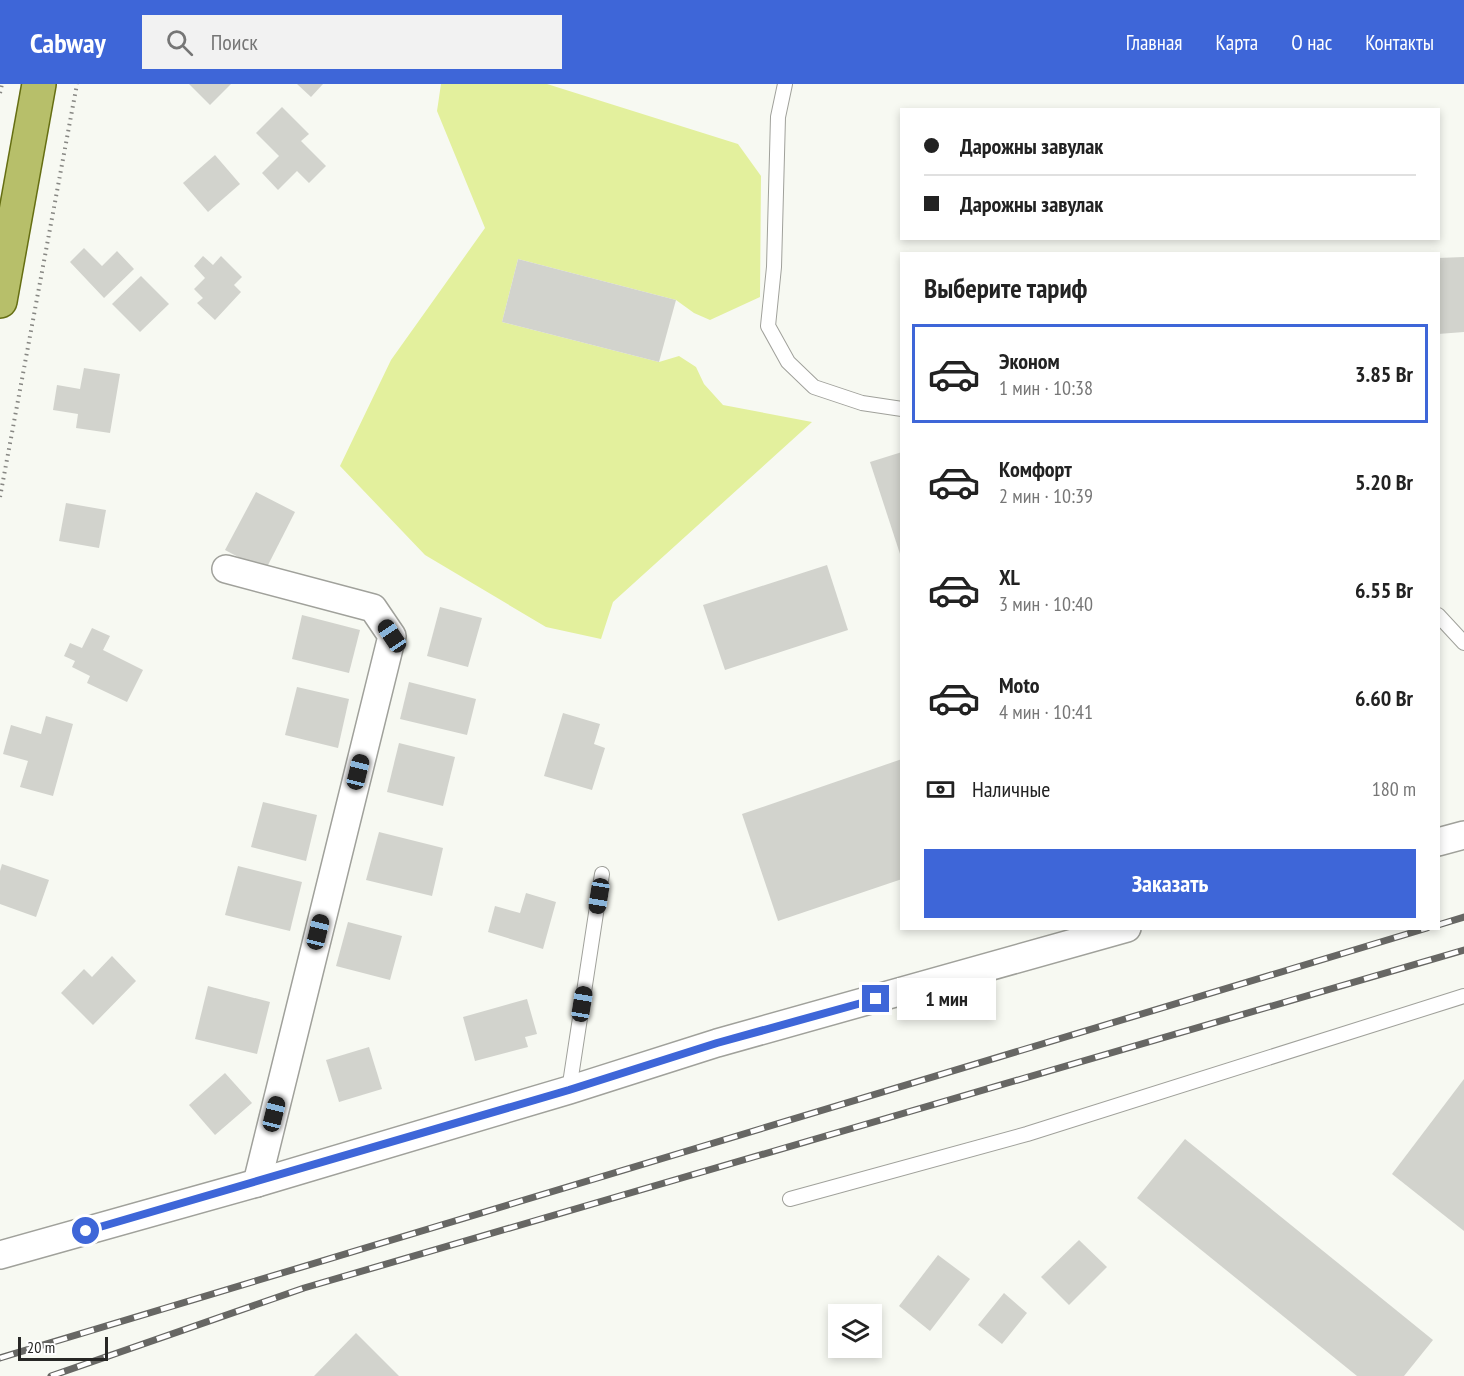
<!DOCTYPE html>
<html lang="ru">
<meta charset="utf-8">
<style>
body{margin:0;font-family:"PT Sans Narrow",sans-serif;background:#f2f2f2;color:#222;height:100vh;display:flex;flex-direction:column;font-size:22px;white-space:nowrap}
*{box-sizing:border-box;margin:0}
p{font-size:20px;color:#767676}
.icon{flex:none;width:33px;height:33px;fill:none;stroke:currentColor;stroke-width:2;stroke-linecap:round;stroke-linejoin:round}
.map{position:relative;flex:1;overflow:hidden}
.drawer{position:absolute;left:900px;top:168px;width:540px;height:678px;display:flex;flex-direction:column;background:#fff;border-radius:0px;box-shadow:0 3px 9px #0003}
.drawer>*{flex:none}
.banner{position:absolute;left:900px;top:24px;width:540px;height:132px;border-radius:0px;box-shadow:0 3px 9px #0003;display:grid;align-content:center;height:132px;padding:0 24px;background:#fff}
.tools{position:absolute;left:828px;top:1220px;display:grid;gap:12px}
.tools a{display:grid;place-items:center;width:54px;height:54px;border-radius:0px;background:#fff;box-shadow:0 3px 9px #0003;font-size:30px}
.scale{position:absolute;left:18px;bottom:15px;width:90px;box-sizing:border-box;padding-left:6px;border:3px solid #272725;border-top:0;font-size:16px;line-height:21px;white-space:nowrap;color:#272725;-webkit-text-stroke:4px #fff;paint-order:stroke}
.end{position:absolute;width:27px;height:27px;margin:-14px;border:8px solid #3e66d8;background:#fff;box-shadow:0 0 0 3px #fff}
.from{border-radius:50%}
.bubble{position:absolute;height:42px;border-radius:0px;background:#fff;box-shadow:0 3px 9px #0003;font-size:20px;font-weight:600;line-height:42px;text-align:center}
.car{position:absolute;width:18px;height:36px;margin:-18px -9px;border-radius:8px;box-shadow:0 0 4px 2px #0007;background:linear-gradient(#222 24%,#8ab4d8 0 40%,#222 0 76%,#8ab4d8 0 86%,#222 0)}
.banner b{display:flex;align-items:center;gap:21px;height:57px;font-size:22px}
.banner b+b{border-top:2px solid #e0e0e0}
.banner i{width:15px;height:15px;background:#222}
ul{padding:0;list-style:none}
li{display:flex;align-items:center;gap:18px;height:99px;margin:0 12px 9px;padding:0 12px;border:3px solid transparent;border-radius:0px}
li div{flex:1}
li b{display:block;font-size:22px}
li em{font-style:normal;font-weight:600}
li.current{border-color:#3e66d8}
li>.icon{width:54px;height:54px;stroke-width:1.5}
h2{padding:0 24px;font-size:27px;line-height:72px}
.pay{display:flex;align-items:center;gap:15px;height:66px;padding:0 24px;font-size:22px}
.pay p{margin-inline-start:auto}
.button{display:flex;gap:12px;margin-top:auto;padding:12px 24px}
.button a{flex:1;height:69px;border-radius:0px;background:#3e66d8;color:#fff;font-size:24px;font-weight:600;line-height:69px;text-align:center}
header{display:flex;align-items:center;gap:36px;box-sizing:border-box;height:84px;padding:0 30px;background:#3e66d8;color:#fff}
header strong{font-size:28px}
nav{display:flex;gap:33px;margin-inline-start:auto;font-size:21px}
.search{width:420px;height:54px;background:#f2f2f2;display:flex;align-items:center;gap:15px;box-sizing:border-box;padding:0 21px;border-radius:0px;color:#767676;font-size:22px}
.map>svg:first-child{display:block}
.green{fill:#e3f09d}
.building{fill:#d2d3cd}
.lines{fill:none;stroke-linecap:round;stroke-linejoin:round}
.lane-casing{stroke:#a0a19b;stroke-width:16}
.street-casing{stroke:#a0a19b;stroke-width:30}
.primary-casing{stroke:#656e12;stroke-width:36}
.path{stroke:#878783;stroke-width:4;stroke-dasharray:1.5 4.5;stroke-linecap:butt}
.lane{stroke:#fff;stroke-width:14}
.street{stroke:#fff;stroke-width:27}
.primary{stroke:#b7bf6a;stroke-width:33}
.rail-casing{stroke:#676764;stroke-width:7}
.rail{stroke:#fff;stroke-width:4.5;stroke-dasharray:14;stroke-linecap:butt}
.route{stroke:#3e66d8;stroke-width:8}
</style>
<header>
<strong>Cabway</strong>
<div class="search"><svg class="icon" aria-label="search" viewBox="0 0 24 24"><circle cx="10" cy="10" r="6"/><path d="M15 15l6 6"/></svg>Поиск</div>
<nav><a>Главная</a><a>Карта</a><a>О нас</a><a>Контакты</a></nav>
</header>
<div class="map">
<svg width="1464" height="1292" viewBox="0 0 1464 1292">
<rect width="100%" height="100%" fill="#f7f9f2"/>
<polygon class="green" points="441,0 547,0 738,60 761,92 760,213 710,236 694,229 676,216 518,175 502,238 659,278 679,272 696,283 704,300 723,321 812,338 613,518 601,555 546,543 425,471 340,382 391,276 485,144 437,27"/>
<g class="building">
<polygon points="189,0 231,0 210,21"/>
<polygon points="297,0 323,0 311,13"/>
<polygon points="282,23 309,50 301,57 326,82 309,99 297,87 278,106 262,89 279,72 256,49"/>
<polygon points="215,71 240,100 208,128 183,99"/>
<polygon points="84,164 102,182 117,167 134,185 104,214 70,178"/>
<polygon points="203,172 213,181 221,172 242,193 234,201 241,208 215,236 197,219 203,214 194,205 205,194 194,182"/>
<polygon points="1464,173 1464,248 1438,250 1438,174"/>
<polygon points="518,175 676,216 659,278 502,238"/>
<polygon points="141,192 169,220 140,248 112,220"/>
<polygon points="84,284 120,290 110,349 76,344 78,330 53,326 57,301 80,305"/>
<polygon points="902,368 902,473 901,473 870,378"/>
<polygon points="256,408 295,428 265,487 225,466"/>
<polygon points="66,419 106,426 99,464 59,457"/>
<polygon points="827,481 848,546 725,586 703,521"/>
<polygon points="440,523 482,534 468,583 427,572"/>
<polygon points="302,531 360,546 349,589 292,575"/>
<polygon points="92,544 110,552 103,566 143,586 127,618 87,599 90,592 72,583 75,577 64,572 70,559 82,564"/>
<polygon points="409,598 476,615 467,651 400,635"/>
<polygon points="297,603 349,615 338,664 285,651"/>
<polygon points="563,629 600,640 594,660 605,664 592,706 544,692"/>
<polygon points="46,632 73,640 53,712 20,703 28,677 3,670 11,641 41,650"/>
<polygon points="399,659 455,673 443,722 387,708"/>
<polygon points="902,675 902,795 778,837 742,730"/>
<polygon points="263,718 317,731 306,777 251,763"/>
<polygon points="379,748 443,764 432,812 366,796"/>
<polygon points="2,780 49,796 36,833 0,820 0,787"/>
<polygon points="238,782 302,798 290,847 225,831"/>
<polygon points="526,809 556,818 543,865 488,848 495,822 520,829"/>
<polygon points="348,838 402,852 390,896 336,882"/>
<polygon points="112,872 136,897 93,941 61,909 84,885 92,893"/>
<polygon points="208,902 270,918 257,970 195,955"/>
<polygon points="527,915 537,950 525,953 528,963 475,977 463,933"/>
<polygon points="369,963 382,1005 339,1018 326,976"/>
<polygon points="225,989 252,1019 215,1051 189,1021"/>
<polygon points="1464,995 1464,1147 1392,1090"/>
<polygon points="1185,1055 1433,1256 1404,1292 1357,1292 1137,1114"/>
<polygon points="1079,1156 1107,1183 1069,1221 1041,1193"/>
<polygon points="938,1171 970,1195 930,1247 899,1222"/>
<polygon points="1004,1209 1027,1229 1002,1260 978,1241"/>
<polygon points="356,1249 399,1292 314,1292"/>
</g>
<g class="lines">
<defs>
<g id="lane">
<polyline points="785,0 778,33 774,183 768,242 788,278 814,303 862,319 902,325"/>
<polyline points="1438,531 1464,559"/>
<polyline points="569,1006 602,790"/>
<polyline points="790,1115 1027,1050 1464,912"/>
</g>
<g id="street">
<polyline points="226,485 373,524 392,552 257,1099"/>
<polyline points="1438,758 1464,751"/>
<polyline points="0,1171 257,1099 569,1006 717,959 1127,844"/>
</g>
<polyline id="primary" points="0,217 39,0"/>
</defs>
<use href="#lane" class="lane-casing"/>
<use href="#street" class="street-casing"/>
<use href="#primary" class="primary-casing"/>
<g class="path">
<polyline points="0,9 2,0"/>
<polyline points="0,413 77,0"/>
</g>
<use href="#lane" class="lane"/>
<use href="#street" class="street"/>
<use href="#primary" class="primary"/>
<defs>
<g id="rail">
<polyline points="1438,841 1464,833"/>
<polyline points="0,1274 1427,844"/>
<polyline points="51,1292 304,1204 1464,866"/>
</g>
</defs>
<use href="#rail" class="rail-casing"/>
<use href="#rail" class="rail"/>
</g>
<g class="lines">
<polyline class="route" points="86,1147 569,1006 717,959 876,915"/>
</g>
</svg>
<div class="tools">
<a><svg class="icon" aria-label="layers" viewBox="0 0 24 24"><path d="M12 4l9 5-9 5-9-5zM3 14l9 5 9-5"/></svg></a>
</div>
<div class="scale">20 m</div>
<i class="end from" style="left:86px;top:1147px"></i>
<i class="end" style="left:876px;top:915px"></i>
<div class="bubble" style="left:897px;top:894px;width:99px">1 мин</div>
<i class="car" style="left:392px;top:552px;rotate:326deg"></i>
<i class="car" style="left:358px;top:688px;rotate:14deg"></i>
<i class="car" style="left:599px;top:812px;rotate:189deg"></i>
<i class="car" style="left:318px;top:848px;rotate:14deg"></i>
<i class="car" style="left:582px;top:920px;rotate:9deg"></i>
<i class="car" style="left:274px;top:1030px;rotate:14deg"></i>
<div class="banner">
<b><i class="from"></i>Дарожны завулак</b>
<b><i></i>Дарожны завулак</b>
</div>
<section class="drawer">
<h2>Выберите тариф</h2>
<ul>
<li class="current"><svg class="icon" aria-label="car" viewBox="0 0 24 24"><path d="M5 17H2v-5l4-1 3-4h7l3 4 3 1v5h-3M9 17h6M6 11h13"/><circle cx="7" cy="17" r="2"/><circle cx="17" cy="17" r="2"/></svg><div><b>Эконом</b><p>1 мин · 10:38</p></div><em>3.85 Br</em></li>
<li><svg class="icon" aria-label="car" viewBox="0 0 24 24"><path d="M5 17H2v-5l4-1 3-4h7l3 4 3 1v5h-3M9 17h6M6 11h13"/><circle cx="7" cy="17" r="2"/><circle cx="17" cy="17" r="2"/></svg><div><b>Комфорт</b><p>2 мин · 10:39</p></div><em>5.20 Br</em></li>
<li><svg class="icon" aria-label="car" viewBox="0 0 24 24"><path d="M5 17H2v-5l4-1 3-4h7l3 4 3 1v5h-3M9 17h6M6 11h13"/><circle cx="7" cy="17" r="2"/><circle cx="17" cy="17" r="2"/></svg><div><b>XL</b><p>3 мин · 10:40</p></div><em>6.55 Br</em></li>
<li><svg class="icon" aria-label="car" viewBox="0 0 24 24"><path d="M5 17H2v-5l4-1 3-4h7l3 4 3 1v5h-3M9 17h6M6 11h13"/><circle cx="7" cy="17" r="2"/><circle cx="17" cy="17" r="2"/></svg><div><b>Moto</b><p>4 мин · 10:41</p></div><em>6.60 Br</em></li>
</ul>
<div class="pay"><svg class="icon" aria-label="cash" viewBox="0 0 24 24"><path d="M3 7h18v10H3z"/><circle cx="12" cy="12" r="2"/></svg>Наличные<p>180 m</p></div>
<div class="button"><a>Заказать</a></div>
</section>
</div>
